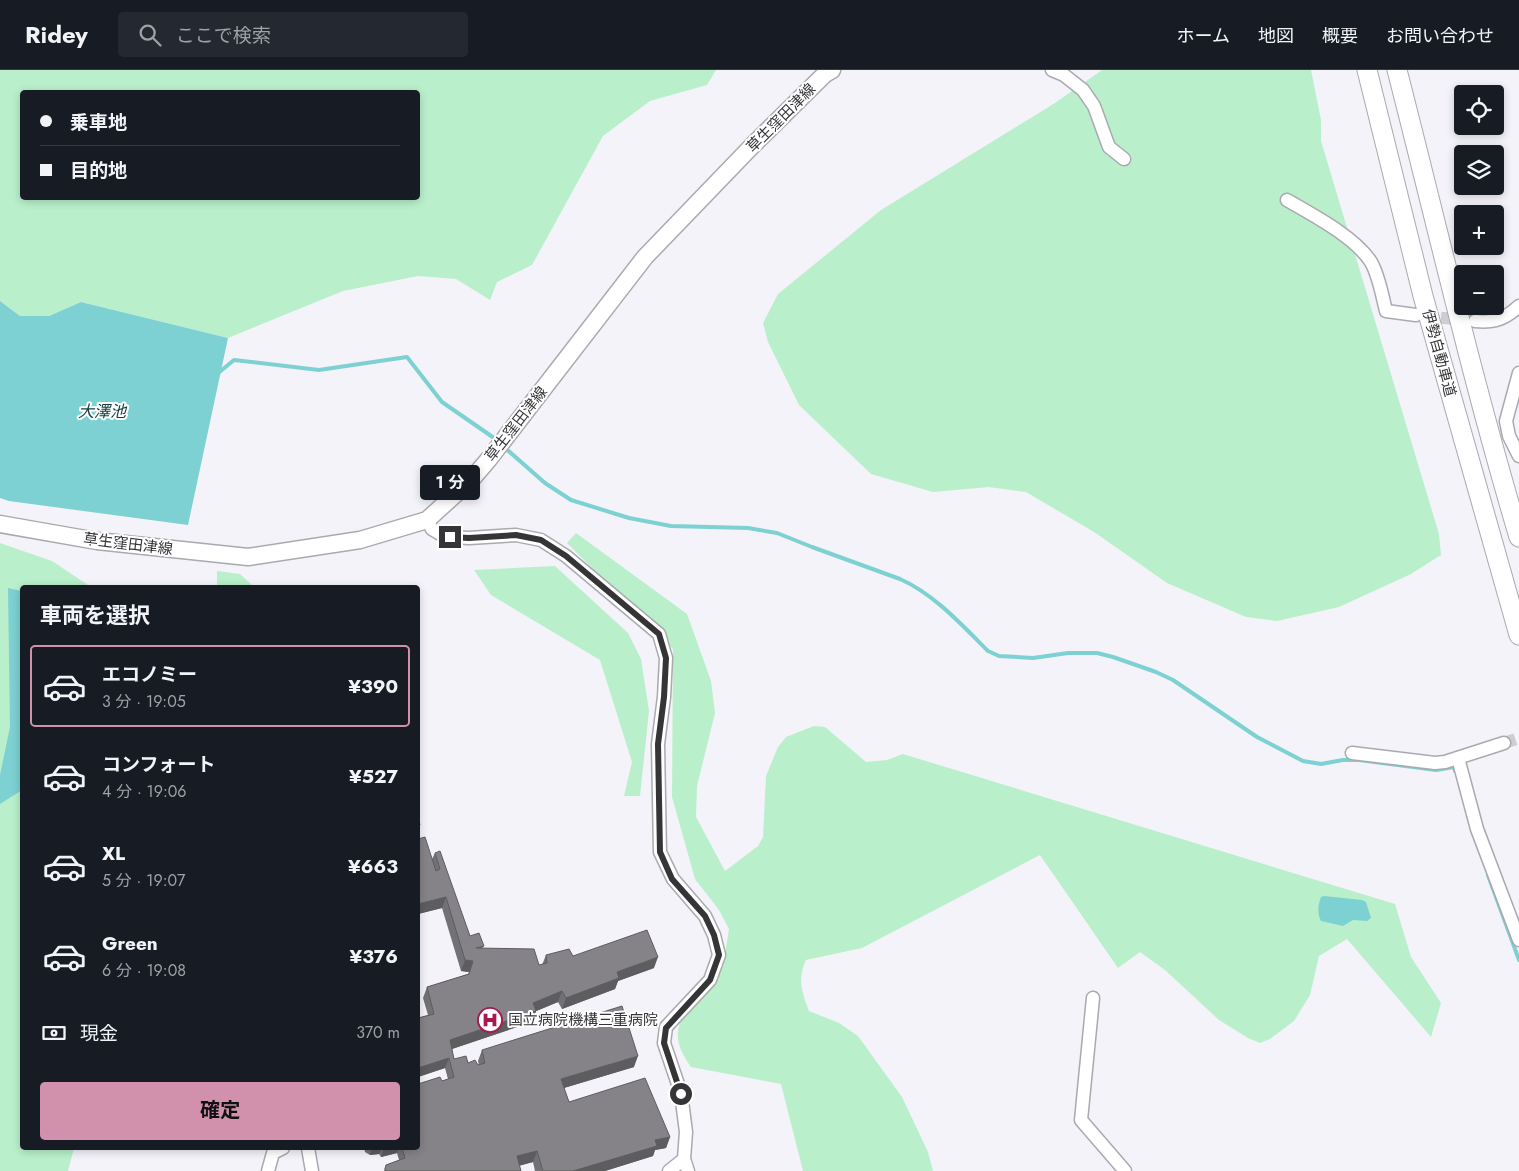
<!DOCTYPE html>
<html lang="ja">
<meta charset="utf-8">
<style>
body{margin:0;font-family:Jost,"Noto Sans JP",sans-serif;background:#242831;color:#f1f3f6;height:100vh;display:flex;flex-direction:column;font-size:19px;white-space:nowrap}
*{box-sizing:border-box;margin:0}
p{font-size:16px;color:#9ea1a6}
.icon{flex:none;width:28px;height:28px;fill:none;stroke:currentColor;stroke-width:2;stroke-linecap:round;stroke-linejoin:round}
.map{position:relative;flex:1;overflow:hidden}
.drawer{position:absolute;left:20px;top:515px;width:400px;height:565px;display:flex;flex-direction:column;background:#171b24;border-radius:5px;box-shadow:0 2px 8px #0003}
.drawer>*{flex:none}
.hud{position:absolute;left:20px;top:20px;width:400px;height:110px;border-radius:5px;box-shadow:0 2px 8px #0003;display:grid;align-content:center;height:110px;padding:0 20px;background:#171b24}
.fabs{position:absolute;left:1454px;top:15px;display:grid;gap:10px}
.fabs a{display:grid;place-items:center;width:50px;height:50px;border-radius:5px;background:#171b24;box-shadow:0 2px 8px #0003;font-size:25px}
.end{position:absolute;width:22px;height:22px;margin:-11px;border:6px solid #353437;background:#fff;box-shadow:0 0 0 2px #fff}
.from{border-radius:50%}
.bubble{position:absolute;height:35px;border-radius:5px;background:#171b24;box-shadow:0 2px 8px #0003;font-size:16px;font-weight:700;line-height:35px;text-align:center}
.hud b{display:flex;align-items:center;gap:18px;height:48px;font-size:19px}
.hud b+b{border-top:1px solid #363941}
.hud i{width:12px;height:12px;background:#f1f3f6}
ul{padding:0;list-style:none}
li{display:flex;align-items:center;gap:15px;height:82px;margin:0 10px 8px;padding:0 10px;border:2px solid transparent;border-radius:5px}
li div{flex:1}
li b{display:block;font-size:19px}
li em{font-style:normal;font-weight:700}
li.active{border-color:#d190ab}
li>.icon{width:45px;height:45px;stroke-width:1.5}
h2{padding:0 20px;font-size:22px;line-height:60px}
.pay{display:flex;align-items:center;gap:12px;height:55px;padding:0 20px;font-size:19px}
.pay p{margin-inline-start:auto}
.primary-button{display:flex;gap:10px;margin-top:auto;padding:10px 20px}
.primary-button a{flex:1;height:58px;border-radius:5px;background:#d190ab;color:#111;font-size:20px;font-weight:700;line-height:58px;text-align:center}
header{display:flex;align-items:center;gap:30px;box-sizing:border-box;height:70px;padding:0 25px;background:#171b24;border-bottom:1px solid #363941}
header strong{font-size:24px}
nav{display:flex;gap:28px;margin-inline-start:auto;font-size:18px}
.search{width:350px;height:45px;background:#242831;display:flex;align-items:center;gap:12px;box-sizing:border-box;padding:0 18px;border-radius:5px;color:#9ea1a6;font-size:19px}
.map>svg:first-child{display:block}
.green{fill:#b9f0cb;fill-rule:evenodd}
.water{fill:#7dd1d2}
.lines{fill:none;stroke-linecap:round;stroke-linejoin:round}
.stream{stroke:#7dd1d2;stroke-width:4}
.minor-tunnel{stroke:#cdcdd2;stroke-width:12;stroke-dasharray:12 6;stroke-linecap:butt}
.minor-casing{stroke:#aaa9af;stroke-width:15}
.major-casing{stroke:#aaa9af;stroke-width:19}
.highway-casing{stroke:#aaa9af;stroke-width:21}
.minor{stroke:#fff;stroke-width:12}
.major{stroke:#fff;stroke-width:16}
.highway{stroke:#fff;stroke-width:19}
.wall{fill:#727175}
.shaded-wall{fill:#5d5c5f}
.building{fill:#858388;stroke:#5d5c5f}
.route{stroke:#353437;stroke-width:6}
.labels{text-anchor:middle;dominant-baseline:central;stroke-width:4;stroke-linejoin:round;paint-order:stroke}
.street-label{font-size:15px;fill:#353437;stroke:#fff}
.poi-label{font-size:15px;fill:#353437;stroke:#fff;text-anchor:start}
.water-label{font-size:16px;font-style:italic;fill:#123b3c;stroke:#fff}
</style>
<header>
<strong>Ridey</strong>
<div class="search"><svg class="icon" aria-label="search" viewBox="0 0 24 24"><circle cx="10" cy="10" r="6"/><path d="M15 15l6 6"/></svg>ここで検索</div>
<nav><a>ホーム</a><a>地図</a><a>概要</a><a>お問い合わせ</a></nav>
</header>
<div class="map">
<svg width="1519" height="1101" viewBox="0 0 1519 1101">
<rect width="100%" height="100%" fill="#f3f3f9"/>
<g class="green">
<path d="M0 0H716L707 15 650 31 603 66 532 195 497 212 490 230 456 209 418 206 343 221 228 268 81 232 49 246H20L0 231ZM22 22H418V128H22Z"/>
<polygon points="1102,0 1311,0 1321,50 1321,71 1439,464 1441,485 1411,504 1339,537 1277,551 1246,547 1167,513 1094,462 1026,422 989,417 933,422 871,404 799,335 768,272 763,253 778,224 881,140 1055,33"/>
<path d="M576 463 687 544 711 611 715 643 697 716 696 747 725 801 758 776 763 767 766 706 778 677 786 667 814 656 825 657 866 692 887 690 903 684 1395 834 1411 887 1441 933 1431 967 1347 869 1319 886 1310 925 1294 951 1270 969 1260 973 1248 968 1219 950 1165 900 1140 882 1118 898 1040 785 862 878 806 890C797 909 802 922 809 941L839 953 858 966 902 1027 928 1082 933 1101H803L781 1014 691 997C681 982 674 970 680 953L723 897 729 859 719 840 695 809 672 727 673 579 567 473Z"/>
<polygon points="0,473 52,491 91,517 22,518 22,1078 74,1078 68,1101 0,1101"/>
<polygon points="555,496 628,563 641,589 649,641 640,726 624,726 632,692 600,590 491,525 474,500"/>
<polygon points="217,501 240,504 254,517 217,517"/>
</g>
<g class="water">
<polygon points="0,231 20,246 49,246 81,232 228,268 188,455 9,431 0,428"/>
<polygon points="8,518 22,521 22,720 0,734 0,705 10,657"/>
<path d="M1324 826 1362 830 1366 832 1371 848 1367 851 1353 850 1343 856 1321 851C1317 843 1318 835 1321 827Z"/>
</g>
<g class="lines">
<g class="stream">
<polyline points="217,304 234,290 319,300 407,287 442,332 497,370"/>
<path d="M504 377 545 413 571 430 629 448 671 456 748 458 777 463 812 477 900 509C934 524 962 555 988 581L999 586 1033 588 1068 583H1097L1113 587 1156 602 1173 610 1257 667 1303 691 1321 694 1343 690H1359L1436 700 1454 697 1455 701"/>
<polyline points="1488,805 1519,890"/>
</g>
<g class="minor-tunnel">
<polyline points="1423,246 1465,250"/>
<polyline points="1504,673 1519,668"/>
</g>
<defs>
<g id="minor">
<polyline points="1052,0 1064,5 1083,20 1094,36 1109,77 1124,89"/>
<path d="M1287 130C1313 145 1355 167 1371 192 1379 206 1382 225 1386 241L1416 245"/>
<path d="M1475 251C1494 253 1505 249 1519 236"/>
<polyline points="1519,303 1506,351 1509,366 1519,386"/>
<polyline points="427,450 432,459 442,465 450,467 469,468 516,465 541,470 566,486 659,564 666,588 664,627 658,674 660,782 673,809 705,846 714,865 719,885 710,910 666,957 664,973 681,1023 686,1062 684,1089 688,1101"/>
<polyline points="1352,683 1435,693 1445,692 1504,673"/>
<polyline points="1458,688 1477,759 1519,870"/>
<polyline points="1093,928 1081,1050 1125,1101"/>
<polyline points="308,1078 312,1101"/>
<polyline points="268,1101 273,1083 283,1078"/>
<polyline points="669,1101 684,1089"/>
</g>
<polyline id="major" points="0,454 97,471 248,487 360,470 427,450 471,410 489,389 645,187 752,76 825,4 832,0"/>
<g id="highway">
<polyline points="1367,0 1423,226 1519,565"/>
<path d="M1397 0C1437 156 1473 313 1519 467"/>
</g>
</defs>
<use href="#minor" class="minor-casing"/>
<use href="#major" class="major-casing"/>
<use href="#highway" class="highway-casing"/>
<use href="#minor" class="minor"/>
<use href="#major" class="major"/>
<use href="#highway" class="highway"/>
</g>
<polygon class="wall" points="418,769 432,789 435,783 470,866 484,876 482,878 539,895 542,895 546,885 573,886 654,898 618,911 615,919 562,939 558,932 536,941 532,952 452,979 454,989 479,995 478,991 482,980 634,997 564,1018 569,1032 670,1067 666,1078 655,1080 653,1086 605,1101 535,1101 533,1092 519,1096 521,1101 384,1101 386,1095 399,1090 397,1083 381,1087 379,1084 370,1085 365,1082 364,1078 418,1078 442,1011 448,1009 445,998 418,1007 418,948 428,945 423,928 427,917 468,904 469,902 461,901 442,838 418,844"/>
<g class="shaded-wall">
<polygon points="446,827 442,838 418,844 418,834"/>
<polygon points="658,887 654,898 618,911 615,919 562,939 566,928 617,902"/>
<polygon points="465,890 473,891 469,902 461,901"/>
<polygon points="562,921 558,932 534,942 536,941 532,952 446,981 450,970 533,933"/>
<polygon points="638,986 634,997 557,1020 561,1009"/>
<polygon points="449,988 445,998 418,1007 418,998"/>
<polygon points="670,1067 666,1078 655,1080 653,1086 605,1101 573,1101 655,1070"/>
<polygon points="372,1078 382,1078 379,1084 370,1085"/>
<polygon points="384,1078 399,1078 397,1083 381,1087"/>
<polygon points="537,1081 533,1092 513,1097 517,1086"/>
</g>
<g class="building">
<polygon points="418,747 420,755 418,756"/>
<polygon points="425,767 436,801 440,799 435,783 440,781 470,866 479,863 484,876 476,878 534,879 539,895 547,893 546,885 569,879 573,886 647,860 658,887 617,902 619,908 566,928 562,921 533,933 536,941 450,970 454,989 466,986 468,993 475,990 478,995 485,993 482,980 622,936 638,986 561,1009 569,1032 645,1008 670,1067 655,1070 657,1076 573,1101 543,1101 537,1081 517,1086 521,1101 386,1101 385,1099 386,1095 405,1088 402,1078 418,1078 418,1014 440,1007 442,1011 454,1007 449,988 418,998 418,948 434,944 427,917 469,904 473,891 465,890 446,827 418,834 418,769"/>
</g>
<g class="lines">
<polyline class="route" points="450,467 469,468 516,465 541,470 566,486 659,564 666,588 664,627 658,674 660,782 672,809 705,846 714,865 719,885 710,910 666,958 664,973 681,1024"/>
</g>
<defs>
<symbol id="hospital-ring" viewBox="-11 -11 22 22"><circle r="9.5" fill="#fff" stroke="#a9174f" stroke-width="1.5"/><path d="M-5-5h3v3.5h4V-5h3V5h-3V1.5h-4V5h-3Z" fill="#a9174f"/></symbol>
</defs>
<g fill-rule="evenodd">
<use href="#hospital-ring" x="476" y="936" width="28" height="28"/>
</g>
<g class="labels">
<g class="street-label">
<text transform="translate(781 48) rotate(-45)">草生窪田津線</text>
<text transform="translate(1439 283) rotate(75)">伊勢自動車道</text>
<text transform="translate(516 354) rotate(-52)">草生窪田津線</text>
<text transform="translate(128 474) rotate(7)">草生窪田津線</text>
</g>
<g class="poi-label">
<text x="508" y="950">国立病院機構三重病院</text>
</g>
<g class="water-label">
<text x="102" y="341">大澤池</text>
</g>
</g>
</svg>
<div class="fabs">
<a><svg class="icon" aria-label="locate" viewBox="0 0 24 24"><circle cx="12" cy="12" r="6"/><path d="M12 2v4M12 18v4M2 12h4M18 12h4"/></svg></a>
<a><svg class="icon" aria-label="layers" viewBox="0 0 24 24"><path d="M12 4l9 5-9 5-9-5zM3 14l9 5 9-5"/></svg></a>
<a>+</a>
<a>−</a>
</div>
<i class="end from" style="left:681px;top:1024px"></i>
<i class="end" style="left:450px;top:467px"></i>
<div class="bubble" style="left:420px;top:395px;width:60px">1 分</div>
<div class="hud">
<b><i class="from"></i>乗車地</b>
<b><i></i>目的地</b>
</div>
<section class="drawer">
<h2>車両を選択</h2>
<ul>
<li class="active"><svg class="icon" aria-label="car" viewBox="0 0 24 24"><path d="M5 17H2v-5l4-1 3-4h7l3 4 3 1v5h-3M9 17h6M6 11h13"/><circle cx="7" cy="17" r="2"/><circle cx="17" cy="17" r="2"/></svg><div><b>エコノミー</b><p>3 分 · 19:05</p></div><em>¥390</em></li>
<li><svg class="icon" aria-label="car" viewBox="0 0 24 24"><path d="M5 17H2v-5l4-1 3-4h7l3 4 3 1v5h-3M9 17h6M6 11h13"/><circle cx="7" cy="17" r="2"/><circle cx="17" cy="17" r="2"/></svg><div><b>コンフォート</b><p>4 分 · 19:06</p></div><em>¥527</em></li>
<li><svg class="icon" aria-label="car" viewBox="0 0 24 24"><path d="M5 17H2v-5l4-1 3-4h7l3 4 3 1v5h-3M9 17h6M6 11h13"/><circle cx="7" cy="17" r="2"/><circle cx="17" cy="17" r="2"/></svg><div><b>XL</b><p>5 分 · 19:07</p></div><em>¥663</em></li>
<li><svg class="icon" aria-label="car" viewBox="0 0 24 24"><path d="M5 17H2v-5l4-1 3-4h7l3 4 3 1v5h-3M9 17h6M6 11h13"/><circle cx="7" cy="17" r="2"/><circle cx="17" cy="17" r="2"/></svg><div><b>Green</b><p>6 分 · 19:08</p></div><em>¥376</em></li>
</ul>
<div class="pay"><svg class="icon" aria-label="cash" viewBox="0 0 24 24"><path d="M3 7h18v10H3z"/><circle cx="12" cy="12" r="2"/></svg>現金<p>370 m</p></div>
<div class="primary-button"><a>確定</a></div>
</section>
</div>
